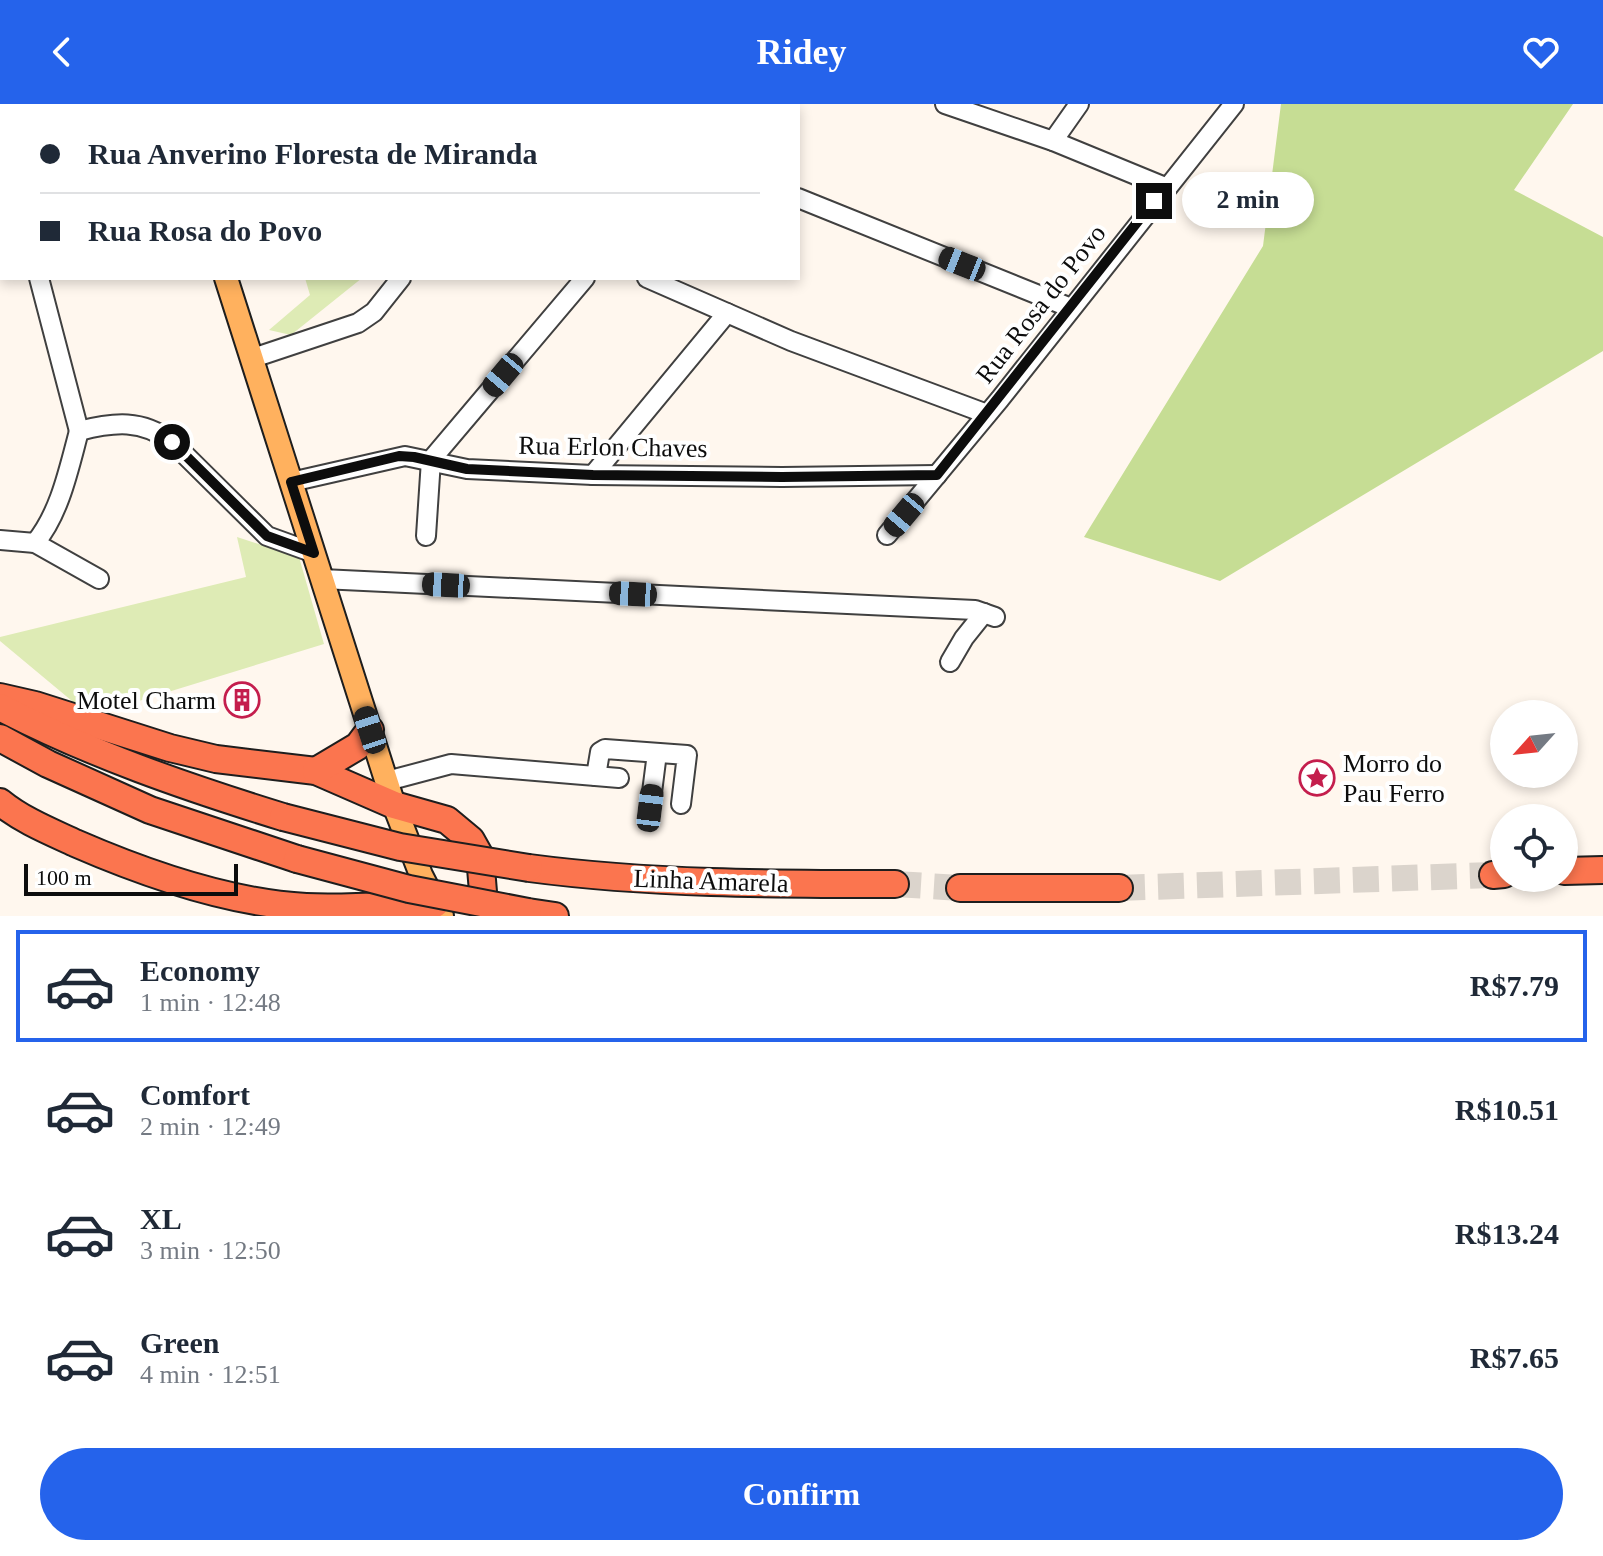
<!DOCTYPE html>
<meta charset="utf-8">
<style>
body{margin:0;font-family:"Times New Roman",serif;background:#f6f6f7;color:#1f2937;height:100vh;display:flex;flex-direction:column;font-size:30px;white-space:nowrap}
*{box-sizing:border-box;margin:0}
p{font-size:26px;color:#747a83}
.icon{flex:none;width:44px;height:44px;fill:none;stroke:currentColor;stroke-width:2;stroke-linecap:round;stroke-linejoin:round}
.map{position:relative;height:812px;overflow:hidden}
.details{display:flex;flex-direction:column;background:#fff;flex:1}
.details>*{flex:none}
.guide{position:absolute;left:0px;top:0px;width:800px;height:176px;box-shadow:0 4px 12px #0003;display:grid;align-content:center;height:176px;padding:0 40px;background:#fff}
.needle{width:52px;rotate:243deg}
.fabs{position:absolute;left:1490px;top:596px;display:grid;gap:16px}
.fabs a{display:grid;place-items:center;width:88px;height:88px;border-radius:50%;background:#fff;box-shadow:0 4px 12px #0003;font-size:40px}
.scale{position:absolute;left:24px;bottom:20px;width:214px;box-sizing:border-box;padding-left:8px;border:4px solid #0d0d0d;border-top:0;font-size:22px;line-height:28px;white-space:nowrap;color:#0d0d0d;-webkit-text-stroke:6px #fff;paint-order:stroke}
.end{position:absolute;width:36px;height:36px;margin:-18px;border:10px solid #0d0d0d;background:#fff;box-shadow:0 0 0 4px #fff}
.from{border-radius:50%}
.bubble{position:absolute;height:56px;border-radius:28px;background:#fff;box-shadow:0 4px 12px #0003;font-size:26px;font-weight:700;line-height:56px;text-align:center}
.car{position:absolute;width:24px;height:48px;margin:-24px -12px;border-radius:10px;box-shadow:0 0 6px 2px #0007;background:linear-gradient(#222 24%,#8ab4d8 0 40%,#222 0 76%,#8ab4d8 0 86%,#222 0)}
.guide b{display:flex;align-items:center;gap:28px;height:76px;font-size:30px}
.guide b+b{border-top:2px solid #e0e1e3}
.guide i{width:20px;height:20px;background:#1f2937}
ul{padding:14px 0 0;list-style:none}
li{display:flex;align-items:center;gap:24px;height:112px;margin:0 16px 12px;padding:0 24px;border:4px solid transparent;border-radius:0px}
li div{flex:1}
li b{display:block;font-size:30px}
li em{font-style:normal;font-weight:700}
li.current{border-color:#2563eb}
li>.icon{width:72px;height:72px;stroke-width:1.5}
.cta{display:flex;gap:16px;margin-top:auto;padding:16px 40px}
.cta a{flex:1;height:92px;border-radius:48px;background:#2563eb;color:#fff;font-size:32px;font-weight:700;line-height:92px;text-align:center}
header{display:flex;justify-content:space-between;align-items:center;height:104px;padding:0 40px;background:#2563eb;color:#fff;font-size:36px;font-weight:700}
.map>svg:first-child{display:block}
.green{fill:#deebb5}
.forest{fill:#c6dd94}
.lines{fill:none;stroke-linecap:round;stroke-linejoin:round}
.highway-tunnel{stroke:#dbd4cc;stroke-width:26;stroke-dasharray:26 13;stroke-linecap:butt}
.minor-casing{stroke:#404040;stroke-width:22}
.major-casing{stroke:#1e1e1e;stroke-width:26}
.highway-casing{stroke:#1e1e1e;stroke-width:30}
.minor{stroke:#fff;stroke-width:18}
.major{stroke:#ffb15e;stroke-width:22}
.highway{stroke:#fb754f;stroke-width:26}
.highway-bridge-casing{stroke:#1e1e1e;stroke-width:30;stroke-linecap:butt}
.highway-bridge{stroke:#fb754f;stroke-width:26}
.route{stroke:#0d0d0d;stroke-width:10}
.labels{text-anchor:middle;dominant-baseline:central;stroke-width:8;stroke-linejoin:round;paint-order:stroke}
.street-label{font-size:26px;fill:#0d0d0d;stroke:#fff}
.poi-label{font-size:26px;fill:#0d0d0d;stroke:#fff;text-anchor:end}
</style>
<header><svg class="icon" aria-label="back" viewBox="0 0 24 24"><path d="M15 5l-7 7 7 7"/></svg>Ridey<svg class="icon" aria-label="heart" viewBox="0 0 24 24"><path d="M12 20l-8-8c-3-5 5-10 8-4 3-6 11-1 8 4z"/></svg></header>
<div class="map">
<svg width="1603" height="812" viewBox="0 0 1603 812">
<rect width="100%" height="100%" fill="#fff7ee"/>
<g class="green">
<polygon points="305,174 362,174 291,231 269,226 310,191"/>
<polygon points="237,433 299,453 324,540 90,612 0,537 0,533 246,473"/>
</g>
<polygon class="forest" points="1281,0 1573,0 1514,86 1603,133 1603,247 1220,477 1084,433 1263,142"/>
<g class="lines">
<g class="highway-tunnel">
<polyline points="895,780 960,784"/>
<polyline points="1119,784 1493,771"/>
</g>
<defs>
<g id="minor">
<polyline points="226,0 228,2"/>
<polyline points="493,0 495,2"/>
<polyline points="945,0 1053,37 1165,83"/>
<polyline points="252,2 254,0"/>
<polyline points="512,2 514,0"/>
<polyline points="547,2 549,0"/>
<polyline points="749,2 751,0"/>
<polyline points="1053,37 1079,0"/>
<polyline points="798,94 1071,204"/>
<polyline points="39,174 79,327"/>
<polyline points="647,174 791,237 987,310"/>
<polyline points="253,254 358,219 374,208 401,174"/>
<polyline points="593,371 727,209"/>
<polyline points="291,378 405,352 467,365 593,371 782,373 937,371"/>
<polyline points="887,431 1000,295 1234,0"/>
<polyline points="426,432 431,356 585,174"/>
<polyline points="0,436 35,439 99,475"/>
<path d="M35 439C60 409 69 364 79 327 114 318 142 315 172 338L267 432 314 449"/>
<polyline points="322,475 975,506 995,513"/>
<polyline points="950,558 964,534 984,509"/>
<polyline points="596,672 600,648 605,645 687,651 681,700"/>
<polyline points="387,677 451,660 619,674"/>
<polyline points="650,704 657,649"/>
</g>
<g id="major">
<polyline points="95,0 98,2"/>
<polyline points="226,174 394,701 421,771 442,812"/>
</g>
<g id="highway">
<polyline points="0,593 35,601 170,644 216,655 316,667 394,701 447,716 471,736 480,752 485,812"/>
<path d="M0 603C90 650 186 683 283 713"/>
<polyline points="0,634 48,660 150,706 297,755"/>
<polyline points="316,667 358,642 370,626"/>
<path d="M0 698C22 716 49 727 75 739 144 769 231 799 306 803 348 805 392 801 435 800"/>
<path d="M529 764C650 780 772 780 895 780"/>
<polyline points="1564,767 1603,766"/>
<polyline points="1493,771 1504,770"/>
<polyline points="960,784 1119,784"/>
<polyline points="528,808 555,812"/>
</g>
</defs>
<use href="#minor" class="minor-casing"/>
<use href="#major" class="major-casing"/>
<use href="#highway" class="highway-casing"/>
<use href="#minor" class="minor"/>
<use href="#major" class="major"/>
<use href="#highway" class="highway"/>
<defs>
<g id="highway-bridge">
<polyline points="283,713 400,743 529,764"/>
<polyline points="297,755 409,785 528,808"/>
</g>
</defs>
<use href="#highway-bridge" class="highway-bridge-casing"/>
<use href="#highway-bridge" class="highway-bridge"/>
</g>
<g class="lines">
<polyline class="route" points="172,338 267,432 314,449 291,378 399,352 414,353 467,365 593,371 782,373 937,371 1154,97"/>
</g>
<defs>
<symbol id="building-ring" viewBox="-11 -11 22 22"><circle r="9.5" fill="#fff" stroke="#c41e4d" stroke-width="1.5"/><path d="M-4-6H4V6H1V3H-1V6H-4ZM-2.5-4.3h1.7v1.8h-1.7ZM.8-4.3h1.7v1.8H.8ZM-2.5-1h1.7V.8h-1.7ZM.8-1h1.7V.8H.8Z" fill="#c41e4d"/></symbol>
<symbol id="sight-ring" viewBox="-11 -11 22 22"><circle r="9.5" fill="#fff" stroke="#c41e4d" stroke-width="1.5"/><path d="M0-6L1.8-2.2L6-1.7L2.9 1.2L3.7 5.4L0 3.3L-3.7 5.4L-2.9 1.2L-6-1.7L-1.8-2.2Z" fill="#c41e4d"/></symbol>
</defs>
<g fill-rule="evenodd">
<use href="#building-ring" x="222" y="576" width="40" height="40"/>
<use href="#sight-ring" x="1297" y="654" width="40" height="40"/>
</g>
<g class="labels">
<g class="street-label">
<text transform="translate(1041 200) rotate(-52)">Rua Rosa do Povo</text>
<text transform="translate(613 343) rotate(1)">Rua Erlon Chaves</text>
<text transform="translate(711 777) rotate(2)">Linha Amarela</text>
</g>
<g class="poi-label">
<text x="216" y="596">Motel Charm</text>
<text x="1343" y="659" text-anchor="start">Morro do<tspan x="1343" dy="30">Pau Ferro</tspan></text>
</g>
</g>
</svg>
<div class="fabs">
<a><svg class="needle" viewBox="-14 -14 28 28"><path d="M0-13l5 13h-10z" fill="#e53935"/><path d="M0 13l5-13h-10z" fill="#747a83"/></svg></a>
<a><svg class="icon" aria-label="locate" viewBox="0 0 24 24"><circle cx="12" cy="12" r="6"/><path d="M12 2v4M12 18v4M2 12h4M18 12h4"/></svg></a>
</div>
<div class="scale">100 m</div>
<i class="end from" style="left:172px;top:338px"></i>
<i class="end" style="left:1154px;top:97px"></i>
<div class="bubble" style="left:1182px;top:68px;width:132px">2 min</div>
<i class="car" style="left:962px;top:160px;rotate:292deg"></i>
<i class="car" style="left:503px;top:271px;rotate:220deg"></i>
<i class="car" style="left:904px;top:411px;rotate:220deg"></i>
<i class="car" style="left:446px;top:481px;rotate:273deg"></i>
<i class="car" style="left:633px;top:490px;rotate:273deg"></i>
<i class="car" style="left:370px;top:626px;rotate:342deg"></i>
<i class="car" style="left:650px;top:704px;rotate:7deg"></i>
<div class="guide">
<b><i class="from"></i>Rua Anverino Floresta de Miranda</b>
<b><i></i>Rua Rosa do Povo</b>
</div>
</div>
<section class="details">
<ul>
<li class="current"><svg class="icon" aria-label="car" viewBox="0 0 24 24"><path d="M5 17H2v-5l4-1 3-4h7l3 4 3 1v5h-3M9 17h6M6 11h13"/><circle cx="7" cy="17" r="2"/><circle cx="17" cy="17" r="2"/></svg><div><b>Economy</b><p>1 min · 12:48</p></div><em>R$7.79</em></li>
<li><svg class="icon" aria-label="car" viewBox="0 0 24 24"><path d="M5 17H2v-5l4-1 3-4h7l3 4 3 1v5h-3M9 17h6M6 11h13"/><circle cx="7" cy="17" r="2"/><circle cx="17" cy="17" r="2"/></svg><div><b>Comfort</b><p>2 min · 12:49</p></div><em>R$10.51</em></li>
<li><svg class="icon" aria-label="car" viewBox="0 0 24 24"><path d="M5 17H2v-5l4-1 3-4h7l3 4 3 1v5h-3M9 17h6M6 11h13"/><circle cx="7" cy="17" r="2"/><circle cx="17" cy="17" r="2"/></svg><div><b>XL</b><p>3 min · 12:50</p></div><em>R$13.24</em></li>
<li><svg class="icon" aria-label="car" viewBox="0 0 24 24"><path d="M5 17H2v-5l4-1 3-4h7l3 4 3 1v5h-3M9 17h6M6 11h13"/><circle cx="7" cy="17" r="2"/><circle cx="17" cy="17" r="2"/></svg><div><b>Green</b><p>4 min · 12:51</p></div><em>R$7.65</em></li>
</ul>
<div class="cta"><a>Confirm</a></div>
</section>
